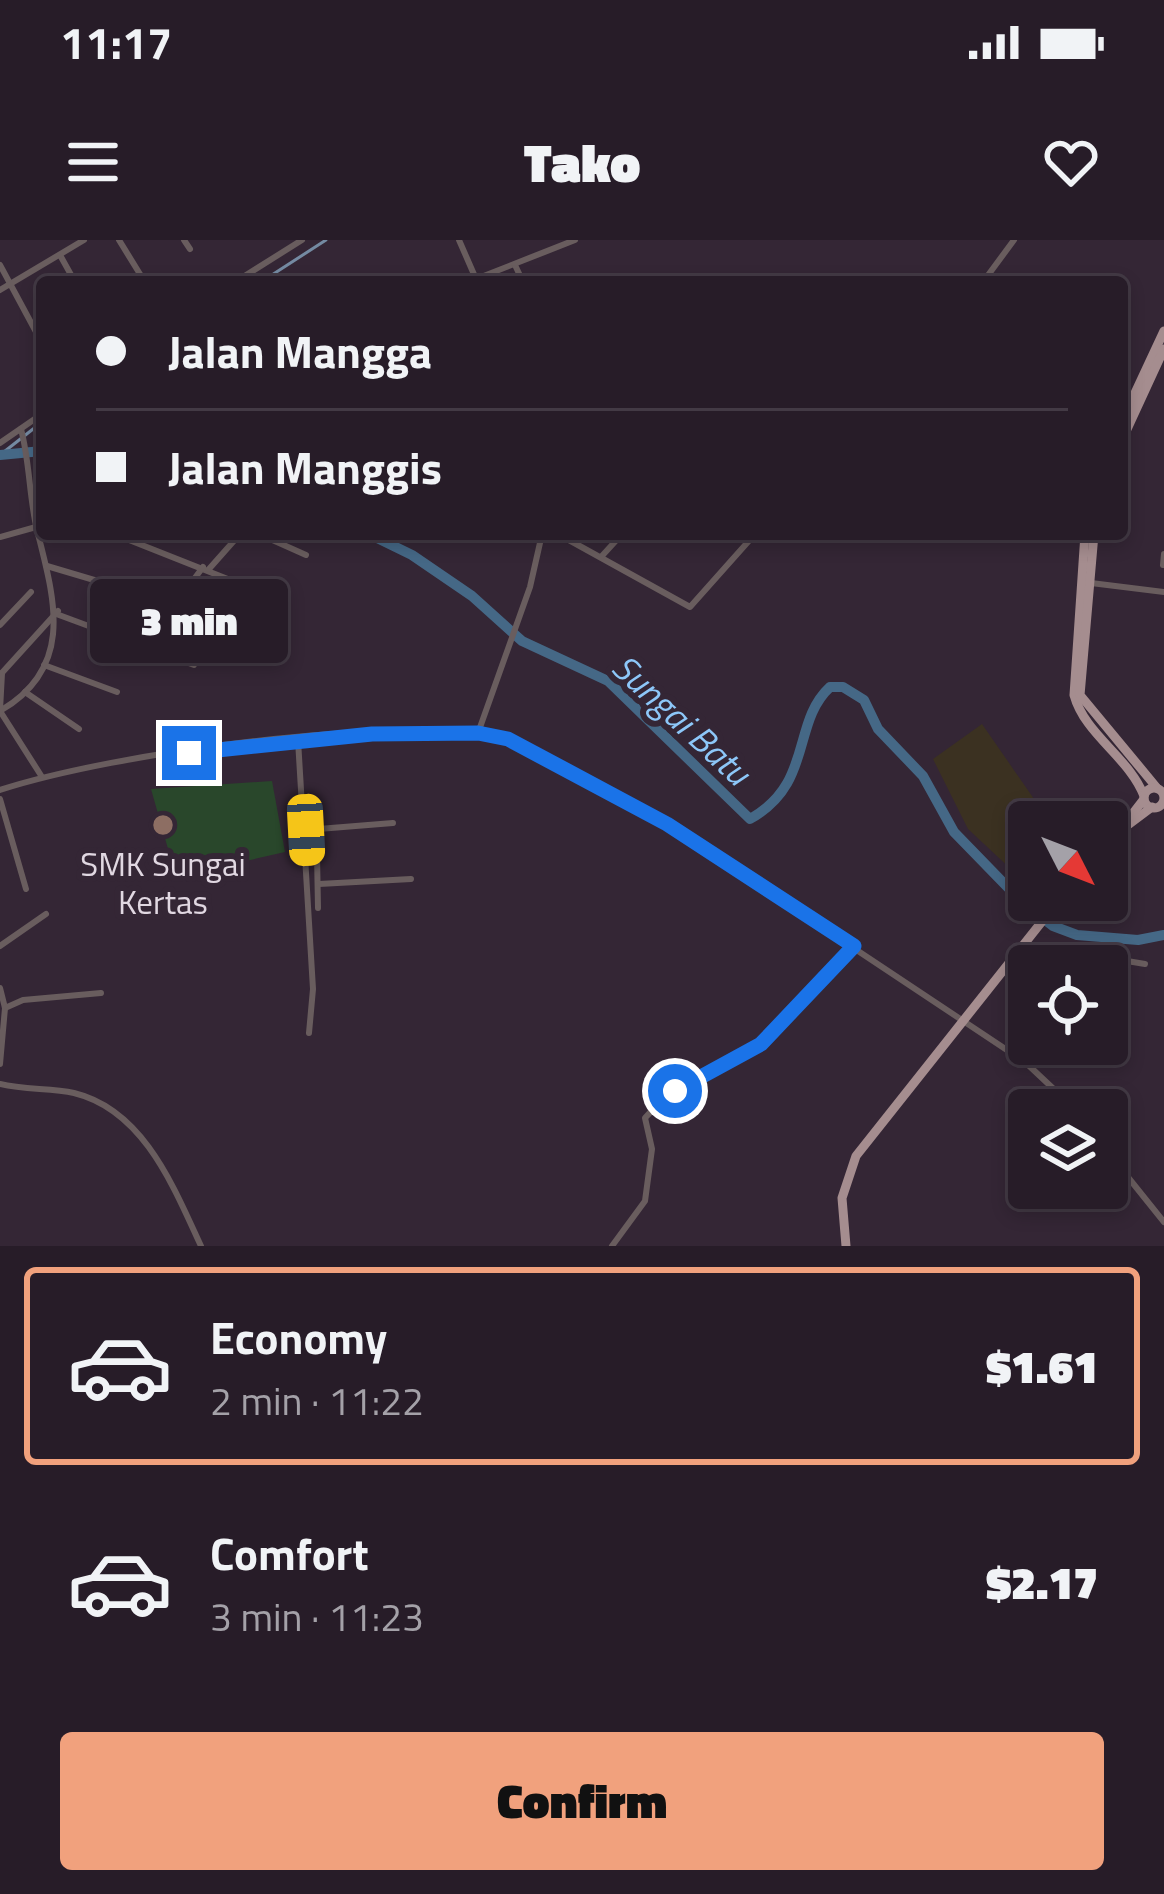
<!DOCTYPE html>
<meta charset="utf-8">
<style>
body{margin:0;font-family:"Titillium Web",sans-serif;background:#2f2530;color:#f1f3f6;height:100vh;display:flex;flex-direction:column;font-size:45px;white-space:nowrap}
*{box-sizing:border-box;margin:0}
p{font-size:39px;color:#a4a1a8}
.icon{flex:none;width:66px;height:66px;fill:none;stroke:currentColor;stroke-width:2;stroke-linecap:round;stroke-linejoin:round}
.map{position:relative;height:1006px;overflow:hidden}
.drawer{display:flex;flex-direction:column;background:#271c28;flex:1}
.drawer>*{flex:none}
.banner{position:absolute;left:36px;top:36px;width:1092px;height:264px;border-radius:12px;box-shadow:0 6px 18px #0003,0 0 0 3px #433a45;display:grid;align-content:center;height:264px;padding:0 60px;background:#271c28}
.needle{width:78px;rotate:132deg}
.buttons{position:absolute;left:1008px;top:561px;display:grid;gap:24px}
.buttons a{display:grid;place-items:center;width:120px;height:120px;border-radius:12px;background:#271c28;box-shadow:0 6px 18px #0003,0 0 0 3px #433a45;font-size:60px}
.end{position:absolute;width:54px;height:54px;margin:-27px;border:15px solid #1a73e8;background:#fff;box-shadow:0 0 0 6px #fff}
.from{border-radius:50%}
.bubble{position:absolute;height:84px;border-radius:12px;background:#271c28;box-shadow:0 6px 18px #0003,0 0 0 3px #433a45;font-size:39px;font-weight:800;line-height:84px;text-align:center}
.car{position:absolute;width:36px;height:72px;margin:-36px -18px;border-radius:15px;box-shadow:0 0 9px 3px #0007;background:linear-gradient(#f5c518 24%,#345 0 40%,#f5c518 0 76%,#345 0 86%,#f5c518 0)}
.banner b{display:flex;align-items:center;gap:42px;height:114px;font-size:45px}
.banner b+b{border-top:3px solid #433a45}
.banner i{width:30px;height:30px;background:#f1f3f6}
ul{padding:21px 0 0;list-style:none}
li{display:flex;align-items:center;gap:36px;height:198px;margin:0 24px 18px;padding:0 36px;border:6px solid transparent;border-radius:12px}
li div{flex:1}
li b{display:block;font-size:45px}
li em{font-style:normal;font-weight:800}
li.current{border-color:#f1a17d}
li>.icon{width:108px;height:108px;stroke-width:1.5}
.cta{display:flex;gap:24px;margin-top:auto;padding:24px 60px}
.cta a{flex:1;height:138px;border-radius:12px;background:#f1a17d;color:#111;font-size:48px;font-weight:800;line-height:138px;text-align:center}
.status{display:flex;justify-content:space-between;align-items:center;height:84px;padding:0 60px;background:#271c28;direction:ltr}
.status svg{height:33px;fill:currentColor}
header{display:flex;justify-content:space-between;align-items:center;height:156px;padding:0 60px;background:#271c28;font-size:54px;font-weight:800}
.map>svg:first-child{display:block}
.industrial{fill:#3b3121}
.green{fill:#29472b}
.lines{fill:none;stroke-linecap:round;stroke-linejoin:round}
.stream{stroke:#748aa2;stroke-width:3}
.river{stroke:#456886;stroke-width:10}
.minor{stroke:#695d5e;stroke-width:6}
.major{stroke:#a58d8f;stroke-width:9}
.route{stroke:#1a73e8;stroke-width:15}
.education-dot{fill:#8d6e63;stroke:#342635;stroke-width:4.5}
.labels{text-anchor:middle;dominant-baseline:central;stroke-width:12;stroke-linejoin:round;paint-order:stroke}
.poi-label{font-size:33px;fill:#e1d8e2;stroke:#342635}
.water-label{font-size:36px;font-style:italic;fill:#8dc7f9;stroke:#342635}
</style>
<div class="status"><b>11:17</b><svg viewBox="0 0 49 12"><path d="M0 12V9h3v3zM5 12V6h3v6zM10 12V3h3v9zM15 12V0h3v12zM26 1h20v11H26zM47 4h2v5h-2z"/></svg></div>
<header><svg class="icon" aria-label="menu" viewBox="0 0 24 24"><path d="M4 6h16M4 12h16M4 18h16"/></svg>Tako<svg class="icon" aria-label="heart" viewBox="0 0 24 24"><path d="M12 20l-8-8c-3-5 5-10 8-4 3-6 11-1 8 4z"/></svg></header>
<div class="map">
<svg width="1164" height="1006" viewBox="0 0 1164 1006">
<rect width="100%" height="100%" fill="#342635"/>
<polygon class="industrial" points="982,484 1050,582 1029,582 1029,646 968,589 933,519"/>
<polygon class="green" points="272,541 285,612 176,637 151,549"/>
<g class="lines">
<g class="stream">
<polyline points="261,42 326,0"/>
<polyline points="0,215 42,182"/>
</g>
<g class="river">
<polyline points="0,215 42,211"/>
<path d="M369 294 412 315 472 356 522 401 608 441 750 579C814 543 791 483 830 447H843L864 460 878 489 923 536 954 592 1023 663 1053 686 1077 695 1138 700 1164 695"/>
</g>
<g class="minor">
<polyline points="119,0 143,39"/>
<polyline points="184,0 190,9"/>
<polyline points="459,0 476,39 575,0"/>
<polyline points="60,15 75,42"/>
<polyline points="0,25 42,103"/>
<polyline points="515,25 523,42"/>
<polyline points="235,42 302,0"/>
<polyline points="983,42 1014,0"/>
<polyline points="0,50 84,0"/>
<path d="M21 189C30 223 29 257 37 290 54 358 76 427 0 471L42 537"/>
<polyline points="0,203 42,174"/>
<polyline points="114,294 268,355"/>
<polyline points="259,294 306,315"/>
<polyline points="558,294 690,367 755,294"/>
<polyline points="0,297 36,287"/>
<polyline points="601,317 622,294"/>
<polyline points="1163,325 1164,314"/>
<polyline points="47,326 111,345 230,393"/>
<polyline points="209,329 240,294"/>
<polyline points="1091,343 1164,352"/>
<polyline points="172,369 203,327"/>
<polyline points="59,375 194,425"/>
<polyline points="0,385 31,352"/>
<polyline points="44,425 117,452"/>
<polyline points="0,435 58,371"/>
<polyline points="25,452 79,489"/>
<polyline points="0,470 2,433"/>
<polyline points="478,493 530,347 542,294"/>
<polyline points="298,500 313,749 309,793"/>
<path d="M0 550C114 513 392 474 508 499L682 594 1025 822 1076 870"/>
<polyline points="1164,558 1164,559"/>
<polyline points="0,559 26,649"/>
<polyline points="316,561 318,668"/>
<polyline points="306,590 393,583"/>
<polyline points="319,644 411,639"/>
<polyline points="0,706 46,674"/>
<polyline points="1107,736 1127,721 1145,724"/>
<polyline points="0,748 5,768 0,824"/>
<polyline points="5,768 23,760 101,753"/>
<polyline points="1025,822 1043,804"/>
<path d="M0 844C24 850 50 848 74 853 144 870 174 948 201 1006"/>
<polyline points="1107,911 1164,982"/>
<path d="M612 1006 645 961 652 909 645 878C672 846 714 836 748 814 789 786 821 743 853 707"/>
</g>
<g class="major">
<polyline points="1122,181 1164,91"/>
<polyline points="1122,200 1164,109"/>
<path d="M1085 294 1074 455C1085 495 1129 517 1144 556"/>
<polyline points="1094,294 1080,455 1157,548"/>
<circle cx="1154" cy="558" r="10"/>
<polyline points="1124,588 1152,567"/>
<polyline points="1107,607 1144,559"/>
<polyline points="846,1006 842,958 856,916 1059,660"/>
</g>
</g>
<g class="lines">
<polyline class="route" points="189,513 372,494 478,493 508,499 667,584 854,706 761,804 675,851"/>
</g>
<circle class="education-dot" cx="163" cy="585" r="12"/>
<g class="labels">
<g class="poi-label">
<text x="163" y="624">SMK Sungai<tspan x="163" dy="38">Kertas</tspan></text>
</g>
<g class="water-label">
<text transform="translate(682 479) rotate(43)">Sungai Batu</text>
</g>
</g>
</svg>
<div class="buttons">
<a><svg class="needle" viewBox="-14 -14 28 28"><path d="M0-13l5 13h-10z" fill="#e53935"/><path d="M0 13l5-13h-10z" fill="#a4a1a8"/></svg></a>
<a><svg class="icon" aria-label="locate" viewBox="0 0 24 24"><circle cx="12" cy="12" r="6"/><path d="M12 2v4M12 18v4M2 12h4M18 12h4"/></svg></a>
<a><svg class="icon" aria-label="layers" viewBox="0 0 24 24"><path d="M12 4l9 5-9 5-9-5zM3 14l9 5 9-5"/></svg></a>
</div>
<i class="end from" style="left:675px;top:851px"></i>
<i class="end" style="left:189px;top:513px"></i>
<div class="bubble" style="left:90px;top:339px;width:198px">3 min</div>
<i class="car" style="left:306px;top:590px;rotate:177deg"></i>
<div class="banner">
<b><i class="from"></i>Jalan Mangga</b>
<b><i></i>Jalan Manggis</b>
</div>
</div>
<section class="drawer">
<ul>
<li class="current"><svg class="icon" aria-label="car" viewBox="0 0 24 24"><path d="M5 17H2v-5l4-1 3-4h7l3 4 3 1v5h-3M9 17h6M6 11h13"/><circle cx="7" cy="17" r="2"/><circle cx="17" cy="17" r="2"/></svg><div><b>Economy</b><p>2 min · 11:22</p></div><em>$1.61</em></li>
<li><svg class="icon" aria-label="car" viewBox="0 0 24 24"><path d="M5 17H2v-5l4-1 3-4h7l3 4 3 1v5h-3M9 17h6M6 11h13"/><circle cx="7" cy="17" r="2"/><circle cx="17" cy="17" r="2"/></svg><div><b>Comfort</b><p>3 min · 11:23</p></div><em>$2.17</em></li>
</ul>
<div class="cta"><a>Confirm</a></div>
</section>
